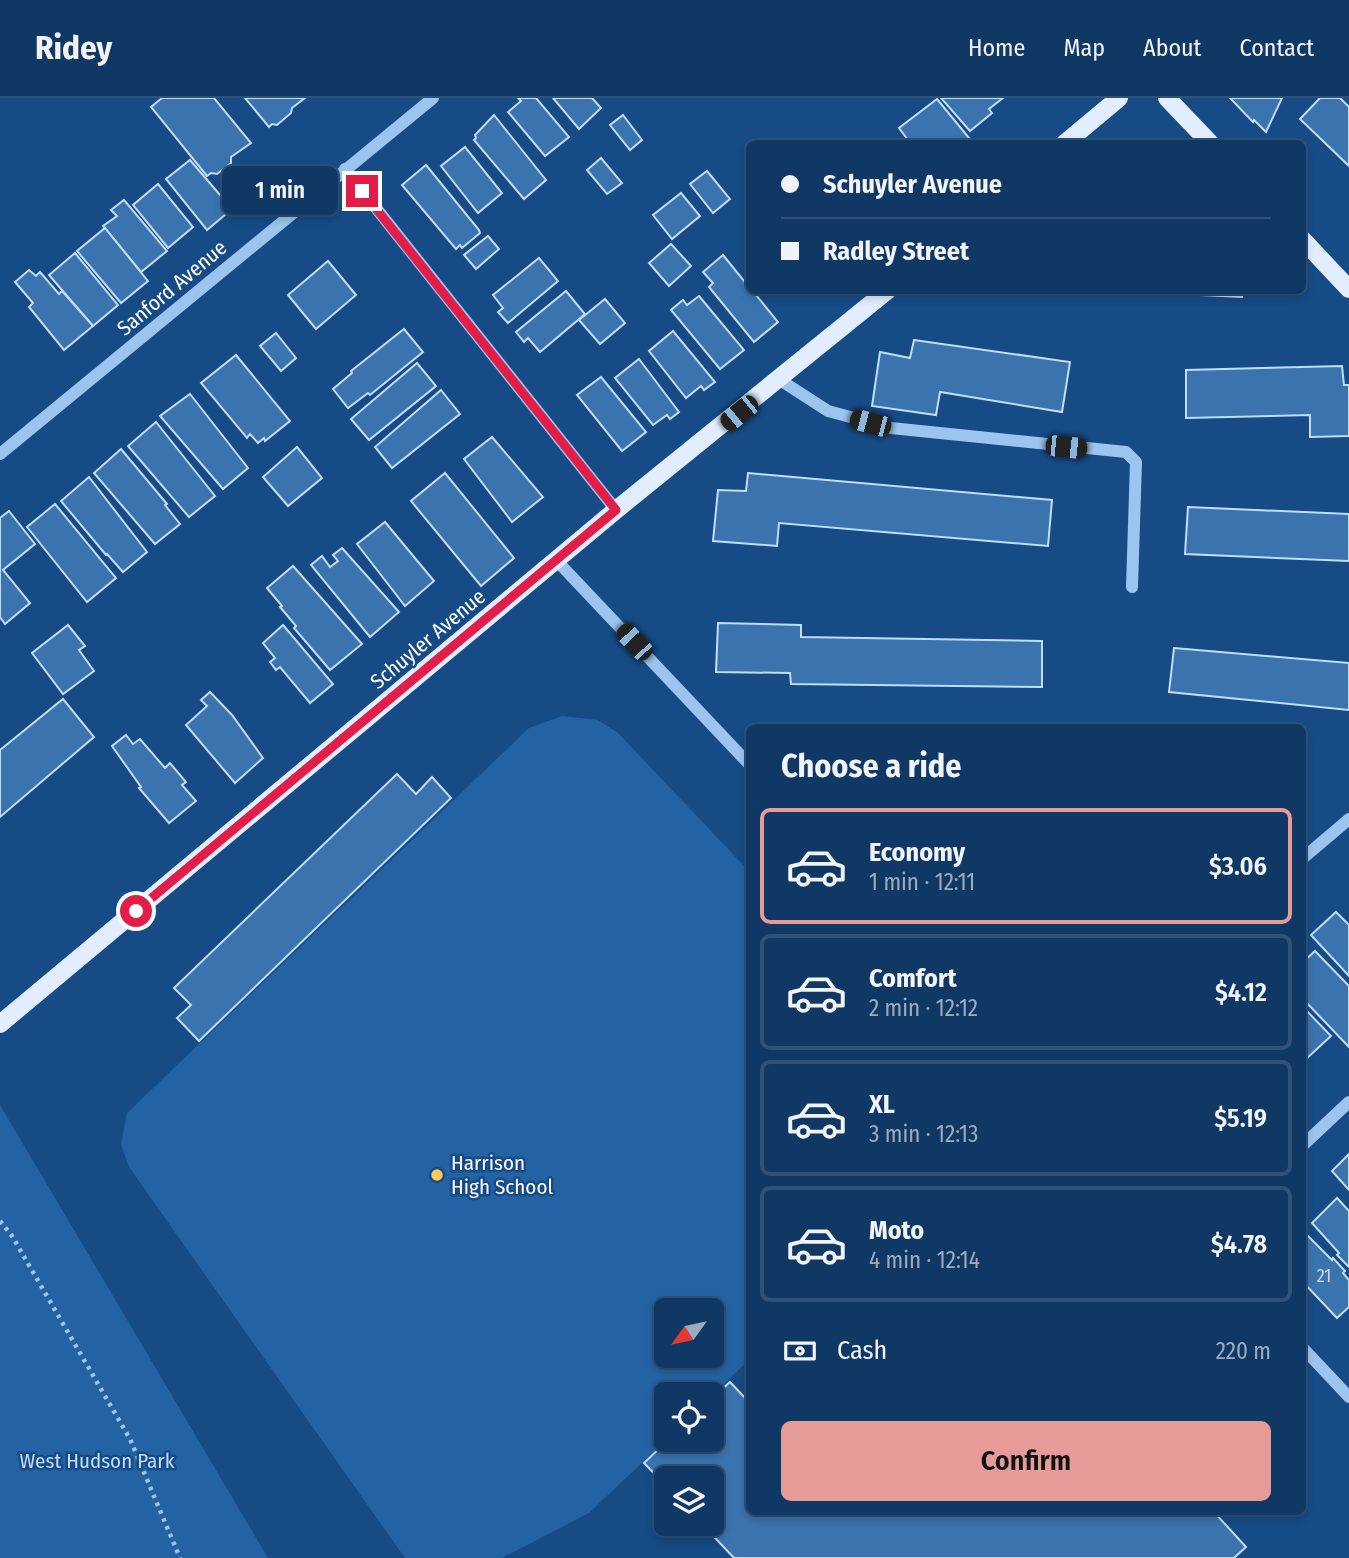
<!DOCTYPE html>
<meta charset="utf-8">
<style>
body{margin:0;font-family:"Fira Sans Condensed",sans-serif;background:#1e436d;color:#f1f3f6;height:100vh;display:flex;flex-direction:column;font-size:26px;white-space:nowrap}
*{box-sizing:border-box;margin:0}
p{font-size:23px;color:#9cacbf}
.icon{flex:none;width:38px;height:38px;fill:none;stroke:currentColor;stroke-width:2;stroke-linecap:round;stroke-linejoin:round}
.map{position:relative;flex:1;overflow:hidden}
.panel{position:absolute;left:746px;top:626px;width:560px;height:791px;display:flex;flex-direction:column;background:#103864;border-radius:10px;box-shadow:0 4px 10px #0003,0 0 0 2px #305278}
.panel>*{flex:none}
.banner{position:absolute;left:746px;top:42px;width:560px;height:154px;border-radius:10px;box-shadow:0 4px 10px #0003,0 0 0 2px #305278;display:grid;align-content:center;height:154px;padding:0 35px;background:#103864}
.needle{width:46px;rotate:237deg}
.fabs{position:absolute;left:654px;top:1200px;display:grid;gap:14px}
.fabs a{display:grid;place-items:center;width:70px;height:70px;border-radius:10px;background:#103864;box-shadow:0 4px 10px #0003,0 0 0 2px #305278;font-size:35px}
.end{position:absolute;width:32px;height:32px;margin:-16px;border:9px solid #e11d48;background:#fff;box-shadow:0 0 0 4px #fff}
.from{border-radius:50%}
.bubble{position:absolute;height:49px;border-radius:10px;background:#103864;box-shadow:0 4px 10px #0003,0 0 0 2px #305278;font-size:23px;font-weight:600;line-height:49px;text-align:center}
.car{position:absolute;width:21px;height:42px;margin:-21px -10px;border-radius:9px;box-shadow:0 0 5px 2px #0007;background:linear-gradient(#222 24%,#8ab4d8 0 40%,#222 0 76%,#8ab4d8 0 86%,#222 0)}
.banner b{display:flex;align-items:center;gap:24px;height:66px;font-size:26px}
.banner b+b{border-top:2px solid #305278}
.banner i{width:18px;height:18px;background:#f1f3f6}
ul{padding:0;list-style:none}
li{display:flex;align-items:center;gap:21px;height:116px;margin:0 14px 10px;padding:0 21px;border:4px solid #305278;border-radius:10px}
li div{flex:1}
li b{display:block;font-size:26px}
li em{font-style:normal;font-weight:600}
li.active{border-color:#e69b98}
li>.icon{width:63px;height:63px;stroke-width:1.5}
h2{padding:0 35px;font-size:32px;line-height:84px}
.pay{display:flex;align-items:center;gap:18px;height:77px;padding:0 35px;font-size:26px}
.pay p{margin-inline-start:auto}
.action{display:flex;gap:14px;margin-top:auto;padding:14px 35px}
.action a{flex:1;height:80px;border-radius:10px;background:#e69b98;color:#111;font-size:28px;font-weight:600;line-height:80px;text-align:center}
header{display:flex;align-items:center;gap:42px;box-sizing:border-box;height:98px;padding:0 35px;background:#103864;border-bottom:2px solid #305278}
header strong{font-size:33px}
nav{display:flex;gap:38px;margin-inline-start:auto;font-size:24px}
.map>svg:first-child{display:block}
.green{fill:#2463a3;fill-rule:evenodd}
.building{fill:#3a73ae;stroke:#c0ddfa;stroke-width:2}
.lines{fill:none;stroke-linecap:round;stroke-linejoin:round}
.path{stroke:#9bc4ee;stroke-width:4.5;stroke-dasharray:3.5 5;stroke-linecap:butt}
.minor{stroke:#9bc4ee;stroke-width:12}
.major{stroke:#e2eeff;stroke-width:18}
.route{stroke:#e11d48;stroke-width:9}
.poi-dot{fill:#ffc858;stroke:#164b86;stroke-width:2.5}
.labels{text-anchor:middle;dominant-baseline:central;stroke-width:5;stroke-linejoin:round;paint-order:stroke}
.number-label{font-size:18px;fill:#cedceb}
.street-label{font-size:21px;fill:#fff;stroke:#164b86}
.poi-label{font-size:21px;fill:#fff;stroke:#164b86;text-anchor:start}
.park-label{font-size:21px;fill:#c0ddfa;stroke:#164b86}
</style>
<header>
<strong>Ridey</strong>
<nav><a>Home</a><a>Map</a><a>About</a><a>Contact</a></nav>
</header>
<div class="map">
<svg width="1349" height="1460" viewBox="0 0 1349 1460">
<rect width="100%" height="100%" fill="#164b86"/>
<g class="green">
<path d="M562 618 598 622 618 635 749 773V1262L712 1297H667V1341L589 1415 502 1460H405L129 1069 121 1046 127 1015 529 630ZM667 1213H712V1258H667Z"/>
<polygon points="0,1007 268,1460 0,1460"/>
</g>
<g class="building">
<polygon points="162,0 214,0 251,45 231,59 231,65 217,76 211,75 207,78 151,9"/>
<polygon points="245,0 305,0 292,10 291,15 277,27 272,26 269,29"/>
<polygon points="518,0 536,0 569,39 545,58 508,14 521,3"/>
<polygon points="553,0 592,0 601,10 579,31"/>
<polygon points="941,0 1003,0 989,11 992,15 970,33"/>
<polygon points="1230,0 1282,0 1266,34 1254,22 1253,24"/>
<polygon points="1320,0 1340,0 1349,9 1349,68 1300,21"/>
<polygon points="937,1 974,46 911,46 899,30"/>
<polygon points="494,17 546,82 524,101 474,42 476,40 475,37"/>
<polygon points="623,17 642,42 630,52 610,27"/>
<polygon points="465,49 502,95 478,115 441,68"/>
<polygon points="601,60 622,85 607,96 587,72"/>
<polygon points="190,62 232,111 207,132 166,81"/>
<polygon points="426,67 479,132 480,135 462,150 460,147 456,151 402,87"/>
<polygon points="707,73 730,101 713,115 690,86"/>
<polygon points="158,86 193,129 168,150 133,107"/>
<polygon points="681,95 700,118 672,141 653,117"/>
<polygon points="124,102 167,153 141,174 103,128 117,118 111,112"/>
<polygon points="105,130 148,183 121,205 77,153"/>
<polygon points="488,138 499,151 476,171 464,157"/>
<polygon points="671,146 691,168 669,188 649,165"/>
<polygon points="75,155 118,207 93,228 49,177"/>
<polygon points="723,157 749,189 749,192 752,192 778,224 754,244 709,189 713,185 703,174"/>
<polygon points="539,160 558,183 508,225 498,214 503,210 493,197"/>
<polygon points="328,163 356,197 316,231 288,197"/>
<polygon points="29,172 36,178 40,174 59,196 62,193 93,228 64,252 29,209 33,205 15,184"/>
<polygon points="1178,192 1242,192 1242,199 1178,196"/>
<polygon points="566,193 585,216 540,254 528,240 524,244 516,234"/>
<polygon points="699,198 744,252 720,271 671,212 683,202 687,207"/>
<polygon points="605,201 625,225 600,246 579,222"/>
<polygon points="404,231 423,254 370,297 368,295 348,310 333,291 352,275 351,273"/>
<polygon points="673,233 715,284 704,292 701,288 686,300 649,253"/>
<polygon points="276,235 296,260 281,273 260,248"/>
<polygon points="914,242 1070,264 1062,314 940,294 936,317 872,308 880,254 910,260"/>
<polygon points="236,257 290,323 265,343 264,340 258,345 250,336 247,340 201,285"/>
<polygon points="639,261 679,314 670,321 667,317 653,327 615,280"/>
<polygon points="417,265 436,288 369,342 351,321"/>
<polygon points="1342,268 1344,287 1349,287 1349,338 1310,339 1310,317 1186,320 1186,272"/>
<polygon points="601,279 646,334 622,353 577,297"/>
<polygon points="441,292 460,316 392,370 375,349"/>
<polygon points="190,296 248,370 223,391 160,318"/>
<polygon points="156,324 215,398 189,419 128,348"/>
<polygon points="492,339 543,399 512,424 464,361"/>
<polygon points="297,349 322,380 288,408 263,379"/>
<polygon points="121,351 167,406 165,407 180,426 155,446 94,375"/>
<polygon points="445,375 514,460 481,488 411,403"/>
<polygon points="748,375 1052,402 1048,448 779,425 777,448 713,443 718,392 746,393"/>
<polygon points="89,379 147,454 123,474 107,456 106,457 61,403"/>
<polygon points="55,406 116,480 87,504 27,429"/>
<polygon points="1188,409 1349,416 1349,463 1185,456"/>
<polygon points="9,413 35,446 3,472 30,505 5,526 0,519 0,420"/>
<polygon points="385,424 434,483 405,508 357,446"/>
<polygon points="342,450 399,514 370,539 311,467 322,458 330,469 338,463 333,457"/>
<polygon points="293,468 362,546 330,572 294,530 296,528 280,509 282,508 267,490"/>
<polygon points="718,525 801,527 801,539 1042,543 1042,589 791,586 790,575 716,574"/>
<polygon points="68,527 85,548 79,552 94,573 63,596 32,555"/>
<polygon points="283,527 333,586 310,605 280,569 276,572 270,564 275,560 263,545"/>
<polygon points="1174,550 1349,565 1349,612 1169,594"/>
<polygon points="210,594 232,617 263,660 235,685 186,627 207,608 201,602"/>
<polygon points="63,601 94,639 0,719 0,652"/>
<polygon points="126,637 133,646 140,641 165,670 170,665 186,684 182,687 196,703 169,725 139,690 141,689 112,648"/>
<polygon points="397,676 416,696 432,679 451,700 199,943 177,920 191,907 174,890"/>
<polygon points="1336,814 1349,827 1349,878 1311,837"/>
<polygon points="1315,853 1349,888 1349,949 1302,900 1302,865"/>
<polygon points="1302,908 1331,938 1305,962 1302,958"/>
<polygon points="1349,1056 1349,1092 1332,1073"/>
<polygon points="1337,1100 1349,1113 1349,1169 1337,1157 1339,1155 1312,1125"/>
<polygon points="1303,1133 1332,1162 1333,1160 1345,1173 1343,1175 1349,1182 1349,1209 1337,1220 1302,1183"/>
<polygon points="730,1284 746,1301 749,1298 749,1414 1214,1414 1246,1449 1234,1460 734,1460 702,1426 712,1426 712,1381 667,1381 667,1389 644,1365 668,1342 712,1342 712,1300"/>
</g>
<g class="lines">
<polyline class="path" points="0,1123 12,1138 130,1341 180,1460"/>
<g class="minor">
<polyline points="345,71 616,412"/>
<polyline points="780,282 828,313 891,330 1126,354 1136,364 1132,489"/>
<polyline points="0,356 433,0"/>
<polyline points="557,463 749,666"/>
<polyline points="1302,761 1349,721"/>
<polyline points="1302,1048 1349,1004"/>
<polyline points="1302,1249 1349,1299"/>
</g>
<g class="major">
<polyline points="1167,0 1211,46"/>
<polyline points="1064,46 1119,0"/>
<polyline points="1302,141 1349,191"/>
<polyline points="0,926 616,412 888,192"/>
</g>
</g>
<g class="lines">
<polyline class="route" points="136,813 616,412 362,93"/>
</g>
<circle class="poi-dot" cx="437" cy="1077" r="7"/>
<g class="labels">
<g class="number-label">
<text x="1324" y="1178">21</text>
</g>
<g class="street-label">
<text transform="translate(172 190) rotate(-40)">Sanford Avenue</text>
<text transform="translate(428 541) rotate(-40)">Schuyler Avenue</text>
</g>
<g class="poi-label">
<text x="451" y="1065">Harrison<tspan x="451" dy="24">High School</tspan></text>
</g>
<g class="park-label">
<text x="97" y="1363">West Hudson Park</text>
</g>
</g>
</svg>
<div class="fabs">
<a><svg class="needle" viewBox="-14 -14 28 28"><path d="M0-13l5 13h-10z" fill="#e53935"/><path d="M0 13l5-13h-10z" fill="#9cacbf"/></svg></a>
<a><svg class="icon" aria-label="locate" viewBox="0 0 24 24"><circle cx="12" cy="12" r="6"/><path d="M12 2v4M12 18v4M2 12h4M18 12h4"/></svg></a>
<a><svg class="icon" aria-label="layers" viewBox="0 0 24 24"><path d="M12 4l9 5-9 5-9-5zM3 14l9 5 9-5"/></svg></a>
</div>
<i class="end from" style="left:136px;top:813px"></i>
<i class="end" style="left:362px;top:93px"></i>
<div class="bubble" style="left:222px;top:68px;width:116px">1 min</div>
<i class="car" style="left:739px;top:315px;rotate:231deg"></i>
<i class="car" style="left:870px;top:325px;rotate:285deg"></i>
<i class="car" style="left:1066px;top:349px;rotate:96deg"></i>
<i class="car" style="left:634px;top:544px;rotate:317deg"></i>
<div class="banner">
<b><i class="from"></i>Schuyler Avenue</b>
<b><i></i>Radley Street</b>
</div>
<section class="panel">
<h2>Choose a ride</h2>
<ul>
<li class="active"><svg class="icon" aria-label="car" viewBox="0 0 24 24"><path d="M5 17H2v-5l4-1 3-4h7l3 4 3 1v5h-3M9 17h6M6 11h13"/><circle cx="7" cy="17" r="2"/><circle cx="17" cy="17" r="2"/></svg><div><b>Economy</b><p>1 min · 12:11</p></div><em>$3.06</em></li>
<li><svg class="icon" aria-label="car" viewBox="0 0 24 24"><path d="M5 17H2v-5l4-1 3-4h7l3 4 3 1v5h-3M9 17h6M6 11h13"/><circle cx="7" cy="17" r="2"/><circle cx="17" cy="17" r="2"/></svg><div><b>Comfort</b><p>2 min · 12:12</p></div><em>$4.12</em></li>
<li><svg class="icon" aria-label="car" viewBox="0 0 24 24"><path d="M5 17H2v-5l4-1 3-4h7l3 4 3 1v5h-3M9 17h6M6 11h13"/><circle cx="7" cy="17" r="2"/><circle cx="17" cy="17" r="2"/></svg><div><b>XL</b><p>3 min · 12:13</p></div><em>$5.19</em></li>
<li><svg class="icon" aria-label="car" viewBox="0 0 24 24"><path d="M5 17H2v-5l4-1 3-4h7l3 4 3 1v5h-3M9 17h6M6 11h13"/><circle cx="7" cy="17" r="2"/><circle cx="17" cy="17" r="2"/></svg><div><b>Moto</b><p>4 min · 12:14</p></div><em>$4.78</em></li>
</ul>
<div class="pay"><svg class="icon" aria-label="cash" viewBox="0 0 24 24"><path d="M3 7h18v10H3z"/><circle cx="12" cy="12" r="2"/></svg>Cash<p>220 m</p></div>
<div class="action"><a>Confirm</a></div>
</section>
</div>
